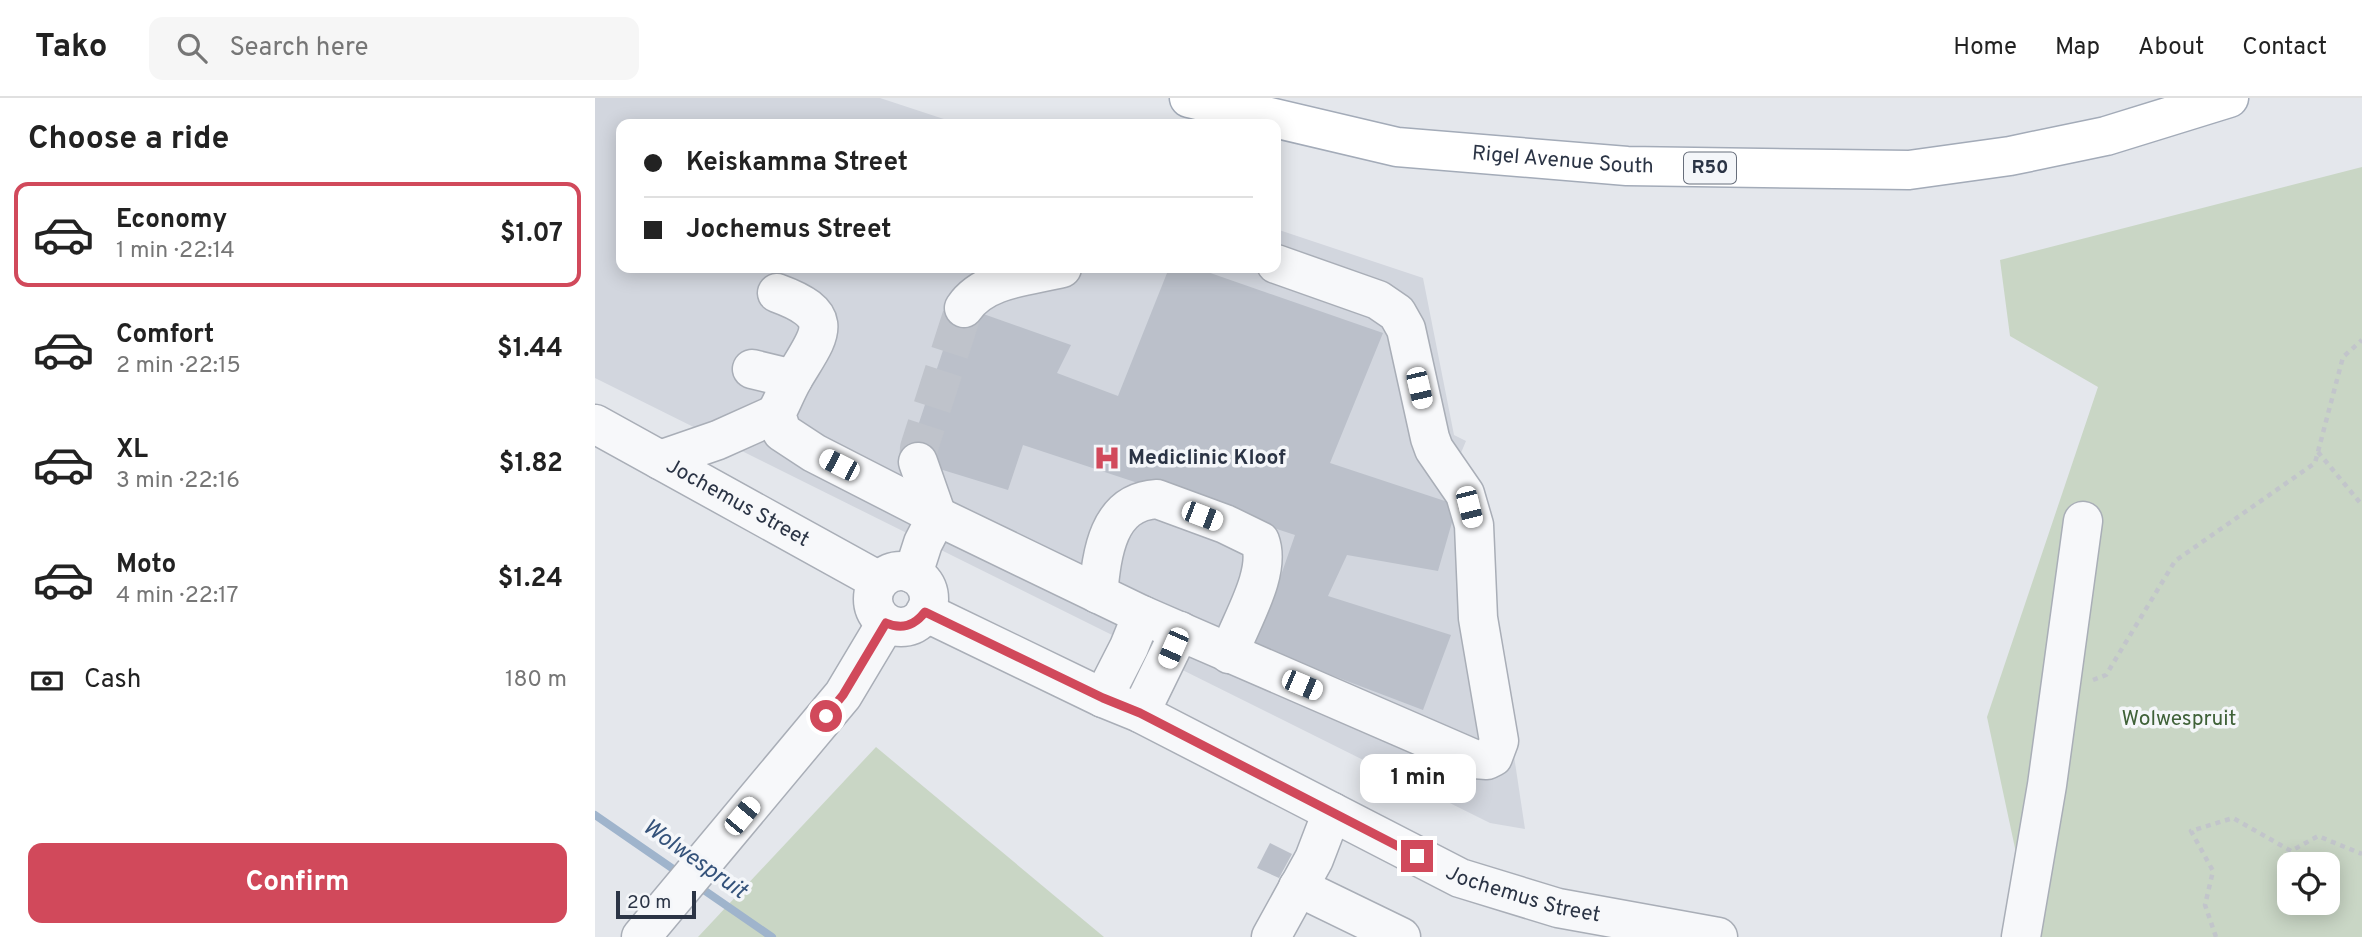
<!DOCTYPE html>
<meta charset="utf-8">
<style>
body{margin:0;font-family:Overpass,sans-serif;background:#f6f6f6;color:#222;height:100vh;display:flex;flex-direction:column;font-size:26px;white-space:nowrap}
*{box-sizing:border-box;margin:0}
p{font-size:23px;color:#767676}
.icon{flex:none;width:38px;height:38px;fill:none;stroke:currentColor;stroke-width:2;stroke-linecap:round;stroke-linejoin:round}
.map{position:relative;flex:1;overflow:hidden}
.sheet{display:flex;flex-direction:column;background:#fff;width:595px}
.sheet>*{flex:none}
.banner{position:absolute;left:21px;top:21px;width:665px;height:154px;border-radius:14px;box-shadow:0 4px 18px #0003;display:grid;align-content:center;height:154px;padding:0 28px;background:#fff}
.tools{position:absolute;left:1682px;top:754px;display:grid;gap:14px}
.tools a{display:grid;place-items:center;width:63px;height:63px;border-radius:14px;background:#fff;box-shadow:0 4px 18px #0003;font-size:35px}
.scale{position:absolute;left:21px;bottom:18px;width:80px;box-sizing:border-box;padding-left:7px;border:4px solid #2b3445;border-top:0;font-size:19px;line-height:24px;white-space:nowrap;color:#2b3445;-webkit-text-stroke:5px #f4f6f9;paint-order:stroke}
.end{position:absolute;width:32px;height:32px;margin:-16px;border:9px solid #d1495b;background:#fff;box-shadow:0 0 0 4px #fff}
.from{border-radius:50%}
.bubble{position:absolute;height:49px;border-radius:14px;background:#fff;box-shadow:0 4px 18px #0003;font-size:23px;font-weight:700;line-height:49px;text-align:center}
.car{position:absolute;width:21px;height:42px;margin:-21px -10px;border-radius:9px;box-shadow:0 0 5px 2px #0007;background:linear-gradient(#fff 24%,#345 0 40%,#fff 0 76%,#345 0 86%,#fff 0)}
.banner b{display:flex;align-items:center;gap:24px;height:66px;font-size:26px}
.banner b+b{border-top:2px solid #e0e0e0}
.banner i{width:18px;height:18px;background:#222}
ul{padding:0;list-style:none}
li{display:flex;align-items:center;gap:21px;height:105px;margin:0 14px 10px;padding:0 14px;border:4px solid transparent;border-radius:14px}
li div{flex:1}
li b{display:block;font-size:26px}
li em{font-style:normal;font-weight:700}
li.selected{border-color:#d1495b}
li>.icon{width:63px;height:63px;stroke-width:1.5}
h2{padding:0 28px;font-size:32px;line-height:84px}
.pay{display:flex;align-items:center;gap:18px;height:77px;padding:0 28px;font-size:26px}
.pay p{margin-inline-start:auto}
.button{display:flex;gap:14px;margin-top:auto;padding:14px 28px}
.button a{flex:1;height:80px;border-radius:14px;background:#d1495b;color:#fff;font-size:28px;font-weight:700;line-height:80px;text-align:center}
header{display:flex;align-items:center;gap:42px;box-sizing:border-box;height:98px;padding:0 35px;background:#fff;border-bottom:2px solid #e0e0e0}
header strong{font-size:33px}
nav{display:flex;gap:38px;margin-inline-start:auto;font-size:24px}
.search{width:490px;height:63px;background:#f6f6f6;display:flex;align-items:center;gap:18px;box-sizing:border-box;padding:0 24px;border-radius:14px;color:#767676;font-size:26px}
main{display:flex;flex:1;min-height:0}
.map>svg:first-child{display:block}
.built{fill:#d2d6de}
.green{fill:#c9d6c5;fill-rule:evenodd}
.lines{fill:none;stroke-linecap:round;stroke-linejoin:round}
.stream{stroke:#9fb4cc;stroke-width:8}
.building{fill:#bbc0ca}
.minor-tunnel{stroke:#bfc3cb;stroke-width:38;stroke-dasharray:38 19;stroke-linecap:butt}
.minor-casing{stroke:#a9aeb7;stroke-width:41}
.major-casing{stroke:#a3abb8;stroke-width:41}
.path{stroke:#c2c5cb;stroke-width:4.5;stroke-dasharray:5 5;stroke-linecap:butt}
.minor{stroke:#f7f8fa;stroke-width:38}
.major{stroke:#fff;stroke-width:38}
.route{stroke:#d1495b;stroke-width:9}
.labels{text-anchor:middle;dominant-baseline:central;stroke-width:7;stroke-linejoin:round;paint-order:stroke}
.shield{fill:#f4f6f9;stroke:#676e7b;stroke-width:2}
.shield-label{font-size:19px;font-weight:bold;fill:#2b3445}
.street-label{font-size:21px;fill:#2b3445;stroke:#f4f6f9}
.poi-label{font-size:21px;font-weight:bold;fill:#2b3445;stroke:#f4f6f9;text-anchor:start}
.park-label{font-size:21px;fill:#3f6138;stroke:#f4f6f9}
.water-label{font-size:23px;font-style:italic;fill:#34527a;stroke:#f4f6f9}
</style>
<header>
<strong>Tako</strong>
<div class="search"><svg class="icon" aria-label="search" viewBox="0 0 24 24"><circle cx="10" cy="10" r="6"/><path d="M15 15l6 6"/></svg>Search here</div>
<nav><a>Home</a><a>Map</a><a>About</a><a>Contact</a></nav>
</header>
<main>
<section class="sheet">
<h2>Choose a ride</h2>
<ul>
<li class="selected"><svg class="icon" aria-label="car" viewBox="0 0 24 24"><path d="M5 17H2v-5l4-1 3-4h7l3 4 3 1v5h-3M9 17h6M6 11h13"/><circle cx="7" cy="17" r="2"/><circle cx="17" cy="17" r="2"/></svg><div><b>Economy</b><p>1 min · 22:14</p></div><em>$1.07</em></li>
<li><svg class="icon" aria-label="car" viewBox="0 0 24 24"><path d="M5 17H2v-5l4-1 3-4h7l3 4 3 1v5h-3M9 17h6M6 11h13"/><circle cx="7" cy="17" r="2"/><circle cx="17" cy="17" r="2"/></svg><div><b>Comfort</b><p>2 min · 22:15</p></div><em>$1.44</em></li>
<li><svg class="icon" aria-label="car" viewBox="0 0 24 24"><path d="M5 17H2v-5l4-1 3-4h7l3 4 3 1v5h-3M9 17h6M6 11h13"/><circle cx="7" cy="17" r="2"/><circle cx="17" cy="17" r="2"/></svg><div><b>XL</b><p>3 min · 22:16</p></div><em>$1.82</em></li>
<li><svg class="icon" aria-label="car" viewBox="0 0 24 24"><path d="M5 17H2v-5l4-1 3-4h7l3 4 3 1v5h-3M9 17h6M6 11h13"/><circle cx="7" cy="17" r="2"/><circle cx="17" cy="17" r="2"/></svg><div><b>Moto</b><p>4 min · 22:17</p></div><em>$1.24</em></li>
</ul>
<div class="pay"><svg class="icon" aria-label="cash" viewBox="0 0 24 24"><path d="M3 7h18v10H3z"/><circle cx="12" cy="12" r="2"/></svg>Cash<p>180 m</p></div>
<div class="button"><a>Confirm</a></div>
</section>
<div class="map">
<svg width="1767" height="839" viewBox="0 0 1767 839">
<rect width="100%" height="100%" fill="#e4e7ec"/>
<polygon class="built" points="0,0 285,0 364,26 26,26 26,170 681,170 681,131 828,180 859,337 871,343 860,369 879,392 930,731 895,725 0,280"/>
<g class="green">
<path d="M1767 69V839H1439L1392 619 1503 289 1415 238 1405 162ZM1694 766H1732V805H1694Z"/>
<polygon points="281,649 509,839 103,839"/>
</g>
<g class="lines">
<g class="stream">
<polyline points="0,717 84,775"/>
<polyline points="103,788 177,839"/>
</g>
</g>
<g class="building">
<polygon points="574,170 601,170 788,235 735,365 862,407 843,473 752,457 733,498 856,537 828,612 655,546 685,480 700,437 428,347 413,392 312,361 363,207 476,247 462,275 523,298"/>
<polygon points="675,745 697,756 684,780 662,770"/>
</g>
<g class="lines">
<polyline class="minor-tunnel" points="323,364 324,350 369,210"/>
<defs>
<g id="minor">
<path d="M182 195C245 218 224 237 198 281 192 292 187 304 181 316L187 334 219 355 342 418 547 517 879 661 892 662 898 659 904 643 883 520 879 427 870 396 839 351 835 340 811 231 802 215 783 202 681 166"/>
<path d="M369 210C389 180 435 178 467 170"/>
<polyline points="157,271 198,281"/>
<path id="s1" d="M0 326 284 483"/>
<polyline points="65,362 123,342 181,316"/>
<circle cx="306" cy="501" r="28"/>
<polyline points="318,476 328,445 342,418 323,364"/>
<path d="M503 496C507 456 512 404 562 401L630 426 665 443C677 475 645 524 634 556"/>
<path id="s2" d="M330 514 508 600 545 615 865 780 963 810 1123 839"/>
<polyline points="508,600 534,549 547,517"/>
<polyline points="545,615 585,533"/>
<polyline points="703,789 806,839"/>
<polyline points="46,839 248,597 291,525"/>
<polyline points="676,839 719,761 737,714"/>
<polyline points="1426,839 1452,687 1488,423"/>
</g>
<g id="major">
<path id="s3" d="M594 0 802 49 1032 68 1314 72 1415 58 1511 38 1634 0"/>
</g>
</defs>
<use href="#minor" class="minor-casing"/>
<use href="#major" class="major-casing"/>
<g class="path">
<polyline points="1723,354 1767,407"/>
<polyline points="1498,582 1511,577 1580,463 1720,365 1748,259 1767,242"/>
<polyline points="1621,839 1610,807 1618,773 1596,733 1638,720 1696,753 1723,738 1767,756"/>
</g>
<use href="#minor" class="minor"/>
<use href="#major" class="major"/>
</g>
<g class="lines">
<path class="route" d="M231 618 248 597 291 525C307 532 319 528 330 514L508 600 545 615 822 758"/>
</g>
<defs>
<symbol id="hospital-bare" viewBox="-9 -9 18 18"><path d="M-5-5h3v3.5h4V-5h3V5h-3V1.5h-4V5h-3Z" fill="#d1495b" stroke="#f4f6f9" stroke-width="2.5" paint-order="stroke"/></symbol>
</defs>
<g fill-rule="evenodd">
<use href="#hospital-bare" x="493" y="341" width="38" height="38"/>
</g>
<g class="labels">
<rect class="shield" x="1089" y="54.5" width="52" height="31" rx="5"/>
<g class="shield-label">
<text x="1115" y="70">R50</text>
</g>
<g class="street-label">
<text stroke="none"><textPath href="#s3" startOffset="380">Rigel Avenue South</textPath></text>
<text stroke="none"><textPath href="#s1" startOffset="163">Jochemus Street</textPath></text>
<text stroke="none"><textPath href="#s2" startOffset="663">Jochemus Street</textPath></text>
</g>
<g class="poi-label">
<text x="533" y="360">Mediclinic Kloof</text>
</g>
<g class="park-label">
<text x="1584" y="621">Wolwespruit</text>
</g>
<g class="water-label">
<text transform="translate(99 762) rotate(35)">Wolwespruit</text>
</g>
</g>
</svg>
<div class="tools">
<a><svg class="icon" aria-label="locate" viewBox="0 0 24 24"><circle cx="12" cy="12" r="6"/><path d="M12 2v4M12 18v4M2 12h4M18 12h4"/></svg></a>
</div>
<div class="scale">20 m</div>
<i class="end from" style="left:231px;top:618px"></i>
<i class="end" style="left:822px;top:758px"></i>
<div class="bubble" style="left:765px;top:656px;width:116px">1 min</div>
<i class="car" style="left:824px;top:290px;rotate:167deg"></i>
<i class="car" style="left:244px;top:367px;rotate:297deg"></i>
<i class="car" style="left:874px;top:409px;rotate:166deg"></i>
<i class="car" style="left:607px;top:418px;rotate:111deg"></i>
<i class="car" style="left:578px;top:550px;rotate:204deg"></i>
<i class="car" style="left:707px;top:587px;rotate:113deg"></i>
<i class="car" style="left:147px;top:718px;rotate:40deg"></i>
<div class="banner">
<b><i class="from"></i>Keiskamma Street</b>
<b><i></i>Jochemus Street</b>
</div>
</div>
</main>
